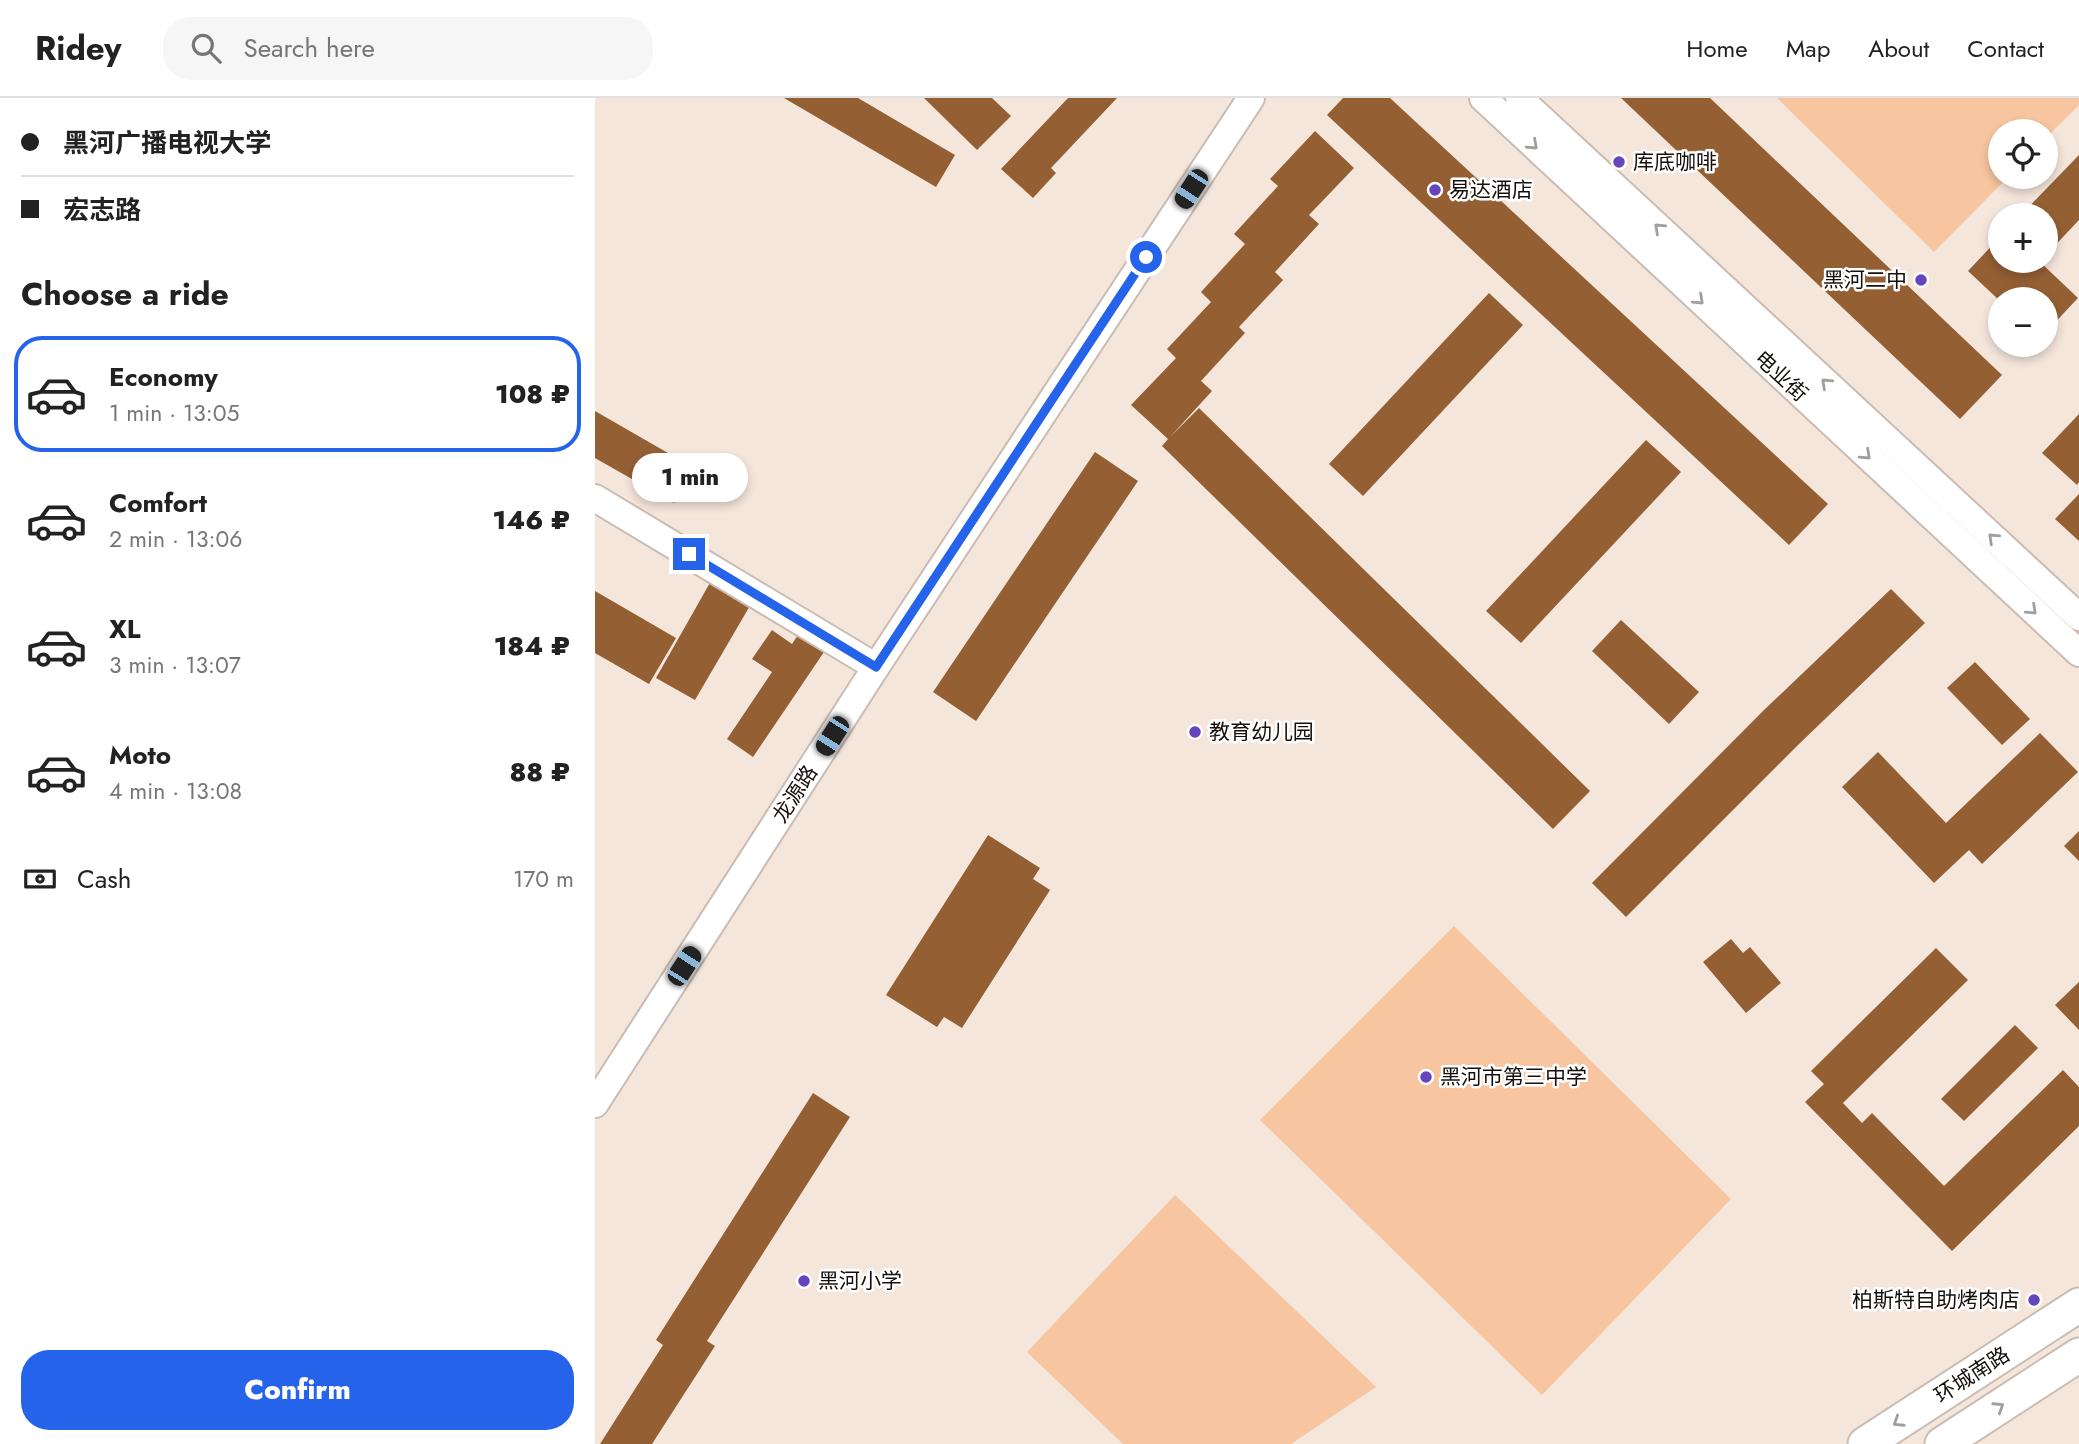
<!DOCTYPE html>
<meta charset="utf-8">
<style>
body{margin:0;font-family:Jost,"Noto Sans SC",sans-serif;background:#f6f6f6;color:#222;height:100vh;display:flex;flex-direction:column;font-size:26px;white-space:nowrap}
*{box-sizing:border-box;margin:0}
p{font-size:23px;color:#767676}
.icon{flex:none;width:38px;height:38px;fill:none;stroke:currentColor;stroke-width:2;stroke-linecap:round;stroke-linejoin:round}
.map{position:relative;flex:1;overflow:hidden}
.sheet{display:flex;flex-direction:column;background:#fff;width:595px}
.sheet>*{flex:none}
.top-card{display:grid;align-content:center;height:154px;padding:0 21px;background:#fff}
.buttons{position:absolute;left:1393px;top:21px;display:grid;gap:14px}
.buttons a{display:grid;place-items:center;width:70px;height:70px;border-radius:50%;background:#fff;box-shadow:0 4px 10px #0003;font-size:35px}
.end{position:absolute;width:32px;height:32px;margin:-16px;border:9px solid #2563eb;background:#fff;box-shadow:0 0 0 4px #fff}
.from{border-radius:50%}
.bubble{position:absolute;height:49px;border-radius:24px;background:#fff;box-shadow:0 4px 10px #0003;font-size:23px;font-weight:800;line-height:49px;text-align:center}
.car{position:absolute;width:21px;height:42px;margin:-21px -10px;border-radius:9px;box-shadow:0 0 5px 2px #0007;background:linear-gradient(#222 24%,#8ab4d8 0 40%,#222 0 76%,#8ab4d8 0 86%,#222 0)}
.top-card b{display:flex;align-items:center;gap:24px;height:66px;font-size:26px}
.top-card b+b{border-top:2px solid #e0e0e0}
.top-card i{width:18px;height:18px;background:#222}
ul{padding:0;list-style:none}
li{display:flex;align-items:center;gap:21px;height:116px;margin:0 14px 10px;padding:0 7px;border:4px solid transparent;border-radius:28px}
li div{flex:1}
li b{display:block;font-size:26px}
li em{font-style:normal;font-weight:800}
li.active{border-color:#2563eb}
li>.icon{width:63px;height:63px;stroke-width:1.5}
h2{padding:0 21px;font-size:32px;line-height:84px}
.pay{display:flex;align-items:center;gap:18px;height:77px;padding:0 21px;font-size:26px}
.pay p{margin-inline-start:auto}
.cta{display:flex;gap:14px;margin-top:auto;padding:14px 21px}
.cta a{flex:1;height:80px;border-radius:28px;background:#2563eb;color:#fff;font-size:28px;font-weight:800;line-height:80px;text-align:center}
header{display:flex;align-items:center;gap:42px;box-sizing:border-box;height:98px;padding:0 35px;background:#fff;border-bottom:2px solid #e0e0e0}
header strong{font-size:33px}
nav{display:flex;gap:38px;margin-inline-start:auto;font-size:24px}
.search{width:490px;height:63px;background:#f6f6f6;display:flex;align-items:center;gap:18px;box-sizing:border-box;padding:0 24px;border-radius:28px;color:#767676;font-size:26px}
main{display:flex;flex:1;min-height:0}
.map>svg:first-child{display:block}
.green{fill:#f7c59f}
.building{fill:#945f33}
.lines{fill:none;stroke-linecap:round;stroke-linejoin:round}
.minor-casing{stroke:#cabcb2;stroke-width:30}
.major-casing{stroke:#cabcb2;stroke-width:37}
.minor{stroke:#fff;stroke-width:26}
.major{stroke:#fff;stroke-width:33}
.oneway{stroke:#a19f9d}
.route{stroke:#2563eb;stroke-width:9}
.poi-dot{fill:#6544bd;stroke:#fff;stroke-width:2.5}
.labels{text-anchor:middle;dominant-baseline:central;stroke-width:5;stroke-linejoin:round;paint-order:stroke}
.poi-label{font-size:21px;fill:#140f0b;stroke:#fff;text-anchor:start}
.street-label{font-size:21px;fill:#140f0b;stroke:#fff}
</style>
<header>
<strong>Ridey</strong>
<div class="search"><svg class="icon" aria-label="search" viewBox="0 0 24 24"><circle cx="10" cy="10" r="6"/><path d="M15 15l6 6"/></svg>Search here</div>
<nav><a>Home</a><a>Map</a><a>About</a><a>Contact</a></nav>
</header>
<main>
<section class="sheet">
<div class="top-card">
<b><i class="from"></i>黑河广播电视大学</b>
<b><i></i>宏志路</b>
</div>
<h2>Choose a ride</h2>
<ul>
<li class="active"><svg class="icon" aria-label="car" viewBox="0 0 24 24"><path d="M5 17H2v-5l4-1 3-4h7l3 4 3 1v5h-3M9 17h6M6 11h13"/><circle cx="7" cy="17" r="2"/><circle cx="17" cy="17" r="2"/></svg><div><b>Economy</b><p>1 min · 13:05</p></div><em>108 ₽</em></li>
<li><svg class="icon" aria-label="car" viewBox="0 0 24 24"><path d="M5 17H2v-5l4-1 3-4h7l3 4 3 1v5h-3M9 17h6M6 11h13"/><circle cx="7" cy="17" r="2"/><circle cx="17" cy="17" r="2"/></svg><div><b>Comfort</b><p>2 min · 13:06</p></div><em>146 ₽</em></li>
<li><svg class="icon" aria-label="car" viewBox="0 0 24 24"><path d="M5 17H2v-5l4-1 3-4h7l3 4 3 1v5h-3M9 17h6M6 11h13"/><circle cx="7" cy="17" r="2"/><circle cx="17" cy="17" r="2"/></svg><div><b>XL</b><p>3 min · 13:07</p></div><em>184 ₽</em></li>
<li><svg class="icon" aria-label="car" viewBox="0 0 24 24"><path d="M5 17H2v-5l4-1 3-4h7l3 4 3 1v5h-3M9 17h6M6 11h13"/><circle cx="7" cy="17" r="2"/><circle cx="17" cy="17" r="2"/></svg><div><b>Moto</b><p>4 min · 13:08</p></div><em>88 ₽</em></li>
</ul>
<div class="pay"><svg class="icon" aria-label="cash" viewBox="0 0 24 24"><path d="M3 7h18v10H3z"/><circle cx="12" cy="12" r="2"/></svg>Cash<p>170 m</p></div>
<div class="cta"><a>Confirm</a></div>
</section>
<div class="map">
<svg width="1484" height="1346" viewBox="0 0 1484 1346">
<rect width="100%" height="100%" fill="#f5e6dc"/>
<g class="green">
<polygon points="1182,0 1484,0 1484,7 1451,40 1451,33 1405,33 1405,79 1413,79 1339,154"/>
<polygon points="859,828 1136,1101 947,1297 665,1022"/>
<polygon points="580,1097 781,1289 696,1346 528,1346 432,1254"/>
</g>
<g class="building">
<polygon points="189,0 263,0 360,57 341,89"/>
<polygon points="329,0 397,0 416,18 382,52"/>
<polygon points="473,0 522,0 456,70 461,75 438,100 406,71"/>
<polygon points="748,0 795,0 1233,406 1194,447 732,17"/>
<polygon points="1026,0 1115,0 1407,277 1365,321"/>
<polygon points="720,33 759,70 714,117 724,126 680,174 688,182 644,229 650,235 606,283 617,293 575,339 604,310 995,693 958,731 567,348 573,341 536,307 581,260 572,251 616,204 606,194 650,146 639,136 683,88 675,81"/>
<polygon points="1484,57 1484,122 1451,157 1451,117 1426,117"/>
<polygon points="1405,139 1405,163 1444,163 1483,200 1451,234 1451,201 1405,201 1405,203 1373,173"/>
<polygon points="894,195 928,227 768,398 734,366"/>
<polygon points="0,313 99,370 79,405 0,360"/>
<polygon points="1484,316 1484,384 1482,387 1447,355"/>
<polygon points="1051,342 1086,374 926,545 891,513"/>
<polygon points="500,354 543,383 381,623 338,594"/>
<polygon points="1484,396 1484,443 1460,421"/>
<polygon points="116,483 156,506 100,602 61,580"/>
<polygon points="1296,491 1330,525 1204,646 1031,819 997,785 1169,612"/>
<polygon points="0,493 81,540 54,586 0,555"/>
<polygon points="1026,522 1104,594 1074,626 997,553"/>
<polygon points="177,532 197,546 203,537 229,554 158,659 132,641 177,574 157,561"/>
<polygon points="1380,564 1435,621 1407,647 1352,590"/>
<polygon points="1445,635 1483,674 1387,766 1374,752 1339,785 1247,689 1283,654 1351,725"/>
<polygon points="1484,733 1484,763 1469,748"/>
<polygon points="393,737 445,770 438,781 455,792 367,930 349,919 342,929 291,897"/>
<polygon points="1136,841 1148,855 1155,849 1186,885 1151,915 1108,864"/>
<polygon points="1341,850 1373,882 1248,1005 1267,1025 1277,1015 1349,1088 1468,972 1484,989 1484,1028 1357,1153 1210,1004 1229,986 1216,973"/>
<polygon points="1484,884 1484,932 1460,907"/>
<polygon points="1420,927 1443,950 1369,1023 1346,1001"/>
<polygon points="218,995 255,1019 112,1243 120,1248 57,1346 5,1346 68,1247 61,1242"/>
</g>
<g class="lines">
<defs>
<g id="minor">
<polyline points="888,0 1484,555"/>
<polyline points="924,0 1484,519"/>
<polyline points="0,400 281,569"/>
<polyline points="0,1006 281,569 656,0"/>
</g>
<g id="major">
<polyline points="1270,1346 1484,1207"/>
<polyline points="1347,1346 1484,1257"/>
</g>
</defs>
<use href="#minor" class="minor-casing"/>
<use href="#major" class="major-casing"/>
<use href="#minor" class="minor"/>
<use href="#major" class="major"/>
</g>
<defs><path id="oneway-chevron" d="M-2-3.5L2.5 0L-2 3.5" fill="none" stroke-width="1.6" stroke-linecap="round" stroke-linejoin="round" transform="scale(1.75)"/></defs>
<g class="oneway">
<use href="#oneway-chevron" transform="translate(938 47) rotate(43)"/>
<use href="#oneway-chevron" transform="translate(1064 130) rotate(-137)"/>
<use href="#oneway-chevron" transform="translate(1104 202) rotate(43)"/>
<use href="#oneway-chevron" transform="translate(1231 285) rotate(-137)"/>
<use href="#oneway-chevron" transform="translate(1271 357) rotate(43)"/>
<use href="#oneway-chevron" transform="translate(1398 440) rotate(-137)"/>
<use href="#oneway-chevron" transform="translate(1437 512) rotate(43)"/>
<use href="#oneway-chevron" transform="translate(1404 1309) rotate(-33)"/>
<use href="#oneway-chevron" transform="translate(1303 1324) rotate(147)"/>
</g>
<g class="lines">
<polyline class="route" points="94,456 281,569 551,159"/>
</g>
<g class="poi-dot">
<circle cx="1024" cy="64" r="7"/>
<circle cx="840" cy="92" r="7"/>
<circle cx="1326" cy="182" r="7"/>
<circle cx="600" cy="634" r="7"/>
<circle cx="831" cy="979" r="7"/>
<circle cx="209" cy="1183" r="7"/>
<circle cx="1439" cy="1202" r="7"/>
</g>
<g class="labels">
<g class="poi-label">
<text x="1038" y="64">库底咖啡</text>
<text x="854" y="92">易达酒店</text>
<text x="1312" y="182" text-anchor="end">黑河二中</text>
<text x="614" y="634">教育幼儿园</text>
<text x="845" y="979">黑河市第三中学</text>
<text x="223" y="1183">黑河小学</text>
<text x="1425" y="1202" text-anchor="end">柏斯特自助烤肉店</text>
</g>
<g class="street-label">
<text transform="translate(1186 278) rotate(43)">电业街</text>
<text transform="translate(200 696) rotate(-57)">龙源路</text>
<text transform="translate(1377 1277) rotate(-33)">环城南路</text>
</g>
</g>
</svg>
<div class="buttons">
<a><svg class="icon" aria-label="locate" viewBox="0 0 24 24"><circle cx="12" cy="12" r="6"/><path d="M12 2v4M12 18v4M2 12h4M18 12h4"/></svg></a>
<a>+</a>
<a>−</a>
</div>
<i class="end from" style="left:551px;top:159px"></i>
<i class="end" style="left:94px;top:456px"></i>
<div class="bubble" style="left:37px;top:355px;width:116px">1 min</div>
<i class="car" style="left:596px;top:91px;rotate:213deg"></i>
<i class="car" style="left:237px;top:638px;rotate:212deg"></i>
<i class="car" style="left:89px;top:868px;rotate:33deg"></i>
</div>
</main>
